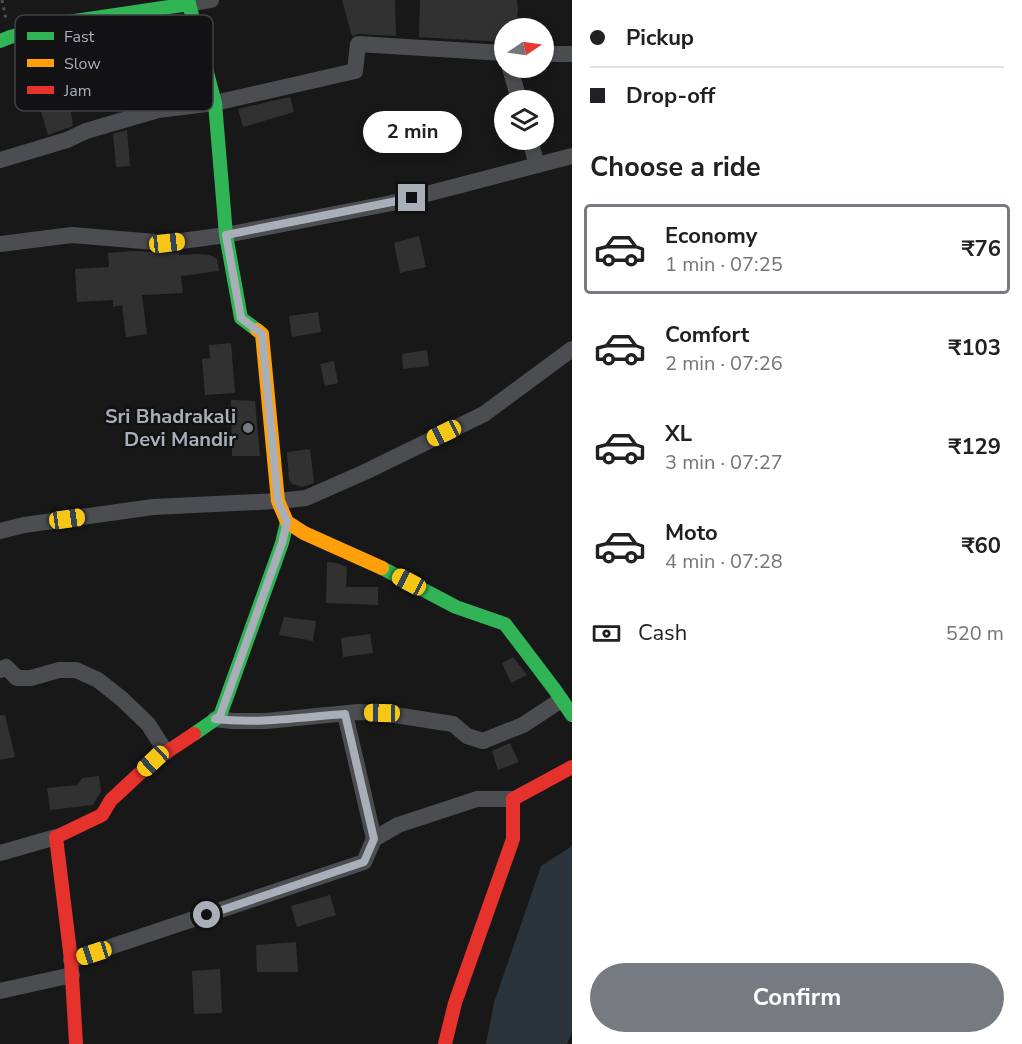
<!DOCTYPE html>
<meta charset="utf-8">
<style>
body{margin:0;font-family:"Nunito Sans",sans-serif;background:#f2f2f2;color:#202124;height:100vh;display:flex;flex-direction:column;font-size:22px;white-space:nowrap}
*{box-sizing:border-box;margin:0}
p{font-size:20px;color:#757577}
.icon{flex:none;width:33px;height:33px;fill:none;stroke:currentColor;stroke-width:2;stroke-linecap:round;stroke-linejoin:round}
.map{position:relative;flex:1;overflow:hidden}
.panel{display:flex;flex-direction:column;background:#fff;width:450px}
.panel>*{flex:none}
.banner{display:grid;align-content:center;height:132px;padding:0 18px;background:#fff}
.needle{width:39px;rotate:77deg}
.controls{position:absolute;left:494px;top:18px;display:grid;gap:12px}
.controls a{display:grid;place-items:center;width:60px;height:60px;border-radius:50%;background:#fff;box-shadow:0 3px 9px #0003;font-size:30px}
.end{position:absolute;width:27px;height:27px;margin:-14px;border:8px solid #a9afb9;background:#111;box-shadow:0 0 0 3px #111}
.from{border-radius:50%}
.bubble{position:absolute;height:42px;border-radius:21px;background:#fff;box-shadow:0 3px 9px #0003;font-size:20px;font-weight:700;line-height:42px;text-align:center}
.car{position:absolute;width:18px;height:36px;margin:-18px -9px;border-radius:8px;box-shadow:0 0 4px 2px #0007;background:linear-gradient(#f5c518 24%,#345 0 40%,#f5c518 0 76%,#345 0 86%,#f5c518 0)}
.banner b{display:flex;align-items:center;gap:21px;height:57px;font-size:22px}
.banner b+b{border-top:2px solid #e0e0e0}
.banner i{width:15px;height:15px;background:#202124}
ul{padding:0;list-style:none}
li{display:flex;align-items:center;gap:18px;height:90px;margin:0 12px 9px;padding:0 6px;border:3px solid transparent;border-radius:6px}
li div{flex:1}
li b{display:block;font-size:22px}
li em{font-style:normal;font-weight:700}
li.active{border-color:#767a81}
li>.icon{width:54px;height:54px;stroke-width:1.5}
h2{padding:0 18px;font-size:27px;line-height:72px}
.pay{display:flex;align-items:center;gap:15px;height:66px;padding:0 18px;font-size:22px}
.pay p{margin-inline-start:auto}
.primary-button{display:flex;gap:12px;margin-top:auto;padding:12px 18px}
.primary-button a{flex:1;height:69px;border-radius:36px;background:#767a81;color:#fff;font-size:24px;font-weight:700;line-height:69px;text-align:center}
main{display:flex;flex:1;min-height:0}
.map>svg:first-child{display:block}
.water{fill:#2b343a}
.building{fill:#313132}
.lines{fill:none;stroke-linecap:round;stroke-linejoin:round}
.path{stroke:#4e4f53;stroke-width:3;stroke-dasharray:3 4.5;stroke-linecap:butt}
.street{stroke:#4c4d51;stroke-width:16}
.fast{stroke:#30b455;stroke-width:14}
.slow{stroke:#ff9f0a;stroke-width:14}
.jam{stroke:#e5322d;stroke-width:14}
.route{stroke:#a9afb9;stroke-width:8}
.poi-dot{fill:#767a81;stroke:#121214;stroke-width:2}
.labels{text-anchor:middle;dominant-baseline:central;stroke-width:4.5;stroke-linejoin:round;paint-order:stroke}
.poi-label{font-size:20px;font-weight:bold;fill:#a9afb9;stroke:#121214;text-anchor:end}
.key{fill:#121214;stroke:#3f4146;stroke-width:1.5}
.key-label{font-size:16px;fill:#a9afb9}
</style>
<main>
<div class="map">
<svg width="572" height="1044" viewBox="0 0 572 1044">
<rect width="100%" height="100%" fill="#181818"/>
<polygon class="water" points="572,846 572,1032 567,1044 486,1044 494,1003 541,866"/>
<g class="building">
<polygon points="342,0 395,0 396,36 359,34 352,36"/>
<polygon points="420,0 517,0 518,10 517,19 511,28 504,28 504,42 419,37"/>
<polygon points="68,94 73,126 48,135 38,102"/>
<polygon points="290,97 294,112 243,127 238,109"/>
<polygon points="127,130 130,166 116,167 113,134"/>
<polygon points="419,236 426,267 400,273 394,243"/>
<polygon points="134,251 166,253 179,252 179,255 198,254 210,255 217,259 219,271 181,276 183,293 142,295 147,334 126,337 122,305 113,307 113,300 77,302 75,269 109,267 108,253"/>
<polygon points="318,312 321,332 292,337 289,316"/>
<polygon points="231,343 235,393 205,395 202,359 210,358 209,345"/>
<polygon points="427,350 429,366 403,369 402,354"/>
<polygon points="334,361 338,383 325,386 320,364"/>
<polygon points="231,400 255,401 260,456 232,456"/>
<polygon points="310,449 314,483 302,487 292,484 289,480 287,452"/>
<polygon points="327,562 337,563 347,567 346,587 378,587 378,605 326,603"/>
<polygon points="284,617 316,621 313,641 279,635"/>
<polygon points="370,634 373,653 343,657 341,638"/>
<polygon points="513,657 527,675 511,683 502,663"/>
<polygon points="0,715 5,715 15,757 0,760"/>
<polygon points="510,743 519,762 498,770 492,751"/>
<polygon points="99,776 101,791 93,805 50,810 47,788 77,785 82,778"/>
<polygon points="330,895 336,915 297,927 291,906"/>
<polygon points="296,942 298,972 257,972 256,945"/>
<polygon points="220,969 222,1013 194,1014 192,971"/>
</g>
<g class="lines">
<polyline class="path" points="2,0 6,19"/>
<g class="street">
<polyline points="189,4 211,0"/>
<polyline points="543,54 572,54"/>
<polyline points="510,68 519,100"/>
<polyline points="530,140 537,165"/>
<polyline points="0,160 67,140 86,131 158,110 215,103 355,71 358,44 504,53"/>
<polyline points="0,244 72,235 167,243 226,235 392,203 572,156"/>
<polyline points="0,531 24,525 153,507 278,501 306,498 365,472 484,414 572,349"/>
<polyline points="0,670 6,667 17,678 31,678 59,670 76,670 98,680 122,699 148,724 166,752"/>
<polyline points="345,714 374,839"/>
<polyline points="215,719 232,721 266,721 358,712 382,713 453,724 467,736 483,741 523,725 561,700"/>
<polyline points="0,853 56,837"/>
<polyline points="71,960 364,862 374,839 398,825 477,799 513,799"/>
<polyline points="0,991 72,975"/>
</g>
<g class="fast">
<polyline points="188,0 215,103 226,235 241,318 257,330"/>
<polyline points="0,41 10,37 68,22 189,4"/>
<polyline points="382,568 456,607 505,624 555,690 572,715"/>
<polyline points="194,734 220,716 282,543 287,522"/>
</g>
<polyline class="slow" points="257,330 262,334 278,501 287,522 304,533 382,568"/>
<g class="jam">
<polyline points="76,1044 71,960 56,837 102,815 111,800 153,761 194,734"/>
<polyline points="445,1044 455,1003 513,839 513,799 572,767"/>
</g>
</g>
<g class="lines">
<path class="route" d="M207 915 364 862 374 839 345 714C302 717 259 724 215 719L220 716 282 543 287 522 278 501 262 334 241 318 226 235 412 198"/>
</g>
<circle class="poi-dot" cx="248" cy="428" r="6"/>
<g class="labels">
<g class="poi-label">
<text x="236" y="416">Sri Bhadrakali<tspan x="236" dy="23">Devi Mandir</tspan></text>
</g>
</g>
<rect x="15" y="15" width="198" height="96" rx="9" class="key"/>
<rect x="27" y="32" width="27" height="8" fill="#30b455"/>
<rect x="27" y="59" width="27" height="8" fill="#ff9f0a"/>
<rect x="27" y="86" width="27" height="8" fill="#e5322d"/>
<g class="key-label">
<text x="64" y="42">Fast</text>
<text x="64" y="69">Slow</text>
<text x="64" y="96">Jam</text>
</g>
</svg>
<div class="controls">
<a><svg class="needle" viewBox="-14 -14 28 28"><path d="M0-13l5 13h-10z" fill="#e53935"/><path d="M0 13l5-13h-10z" fill="#757577"/></svg></a>
<a><svg class="icon" aria-label="layers" viewBox="0 0 24 24"><path d="M12 4l9 5-9 5-9-5zM3 14l9 5 9-5"/></svg></a>
</div>
<i class="end from" style="left:207px;top:915px"></i>
<i class="end" style="left:412px;top:198px"></i>
<div class="bubble" style="left:363px;top:111px;width:99px">2 min</div>
<i class="car" style="left:167px;top:243px;rotate:83deg"></i>
<i class="car" style="left:444px;top:433px;rotate:244deg"></i>
<i class="car" style="left:67px;top:519px;rotate:82deg"></i>
<i class="car" style="left:409px;top:582px;rotate:298deg"></i>
<i class="car" style="left:382px;top:713px;rotate:271deg"></i>
<i class="car" style="left:153px;top:761px;rotate:227deg"></i>
<i class="car" style="left:94px;top:953px;rotate:252deg"></i>
</div>
<section class="panel">
<div class="banner">
<b><i class="from"></i>Pickup</b>
<b><i></i>Drop-off</b>
</div>
<h2>Choose a ride</h2>
<ul>
<li class="active"><svg class="icon" aria-label="car" viewBox="0 0 24 24"><path d="M5 17H2v-5l4-1 3-4h7l3 4 3 1v5h-3M9 17h6M6 11h13"/><circle cx="7" cy="17" r="2"/><circle cx="17" cy="17" r="2"/></svg><div><b>Economy</b><p>1 min · 07:25</p></div><em>₹76</em></li>
<li><svg class="icon" aria-label="car" viewBox="0 0 24 24"><path d="M5 17H2v-5l4-1 3-4h7l3 4 3 1v5h-3M9 17h6M6 11h13"/><circle cx="7" cy="17" r="2"/><circle cx="17" cy="17" r="2"/></svg><div><b>Comfort</b><p>2 min · 07:26</p></div><em>₹103</em></li>
<li><svg class="icon" aria-label="car" viewBox="0 0 24 24"><path d="M5 17H2v-5l4-1 3-4h7l3 4 3 1v5h-3M9 17h6M6 11h13"/><circle cx="7" cy="17" r="2"/><circle cx="17" cy="17" r="2"/></svg><div><b>XL</b><p>3 min · 07:27</p></div><em>₹129</em></li>
<li><svg class="icon" aria-label="car" viewBox="0 0 24 24"><path d="M5 17H2v-5l4-1 3-4h7l3 4 3 1v5h-3M9 17h6M6 11h13"/><circle cx="7" cy="17" r="2"/><circle cx="17" cy="17" r="2"/></svg><div><b>Moto</b><p>4 min · 07:28</p></div><em>₹60</em></li>
</ul>
<div class="pay"><svg class="icon" aria-label="cash" viewBox="0 0 24 24"><path d="M3 7h18v10H3z"/><circle cx="12" cy="12" r="2"/></svg>Cash<p>520 m</p></div>
<div class="primary-button"><a>Confirm</a></div>
</section>
</main>
